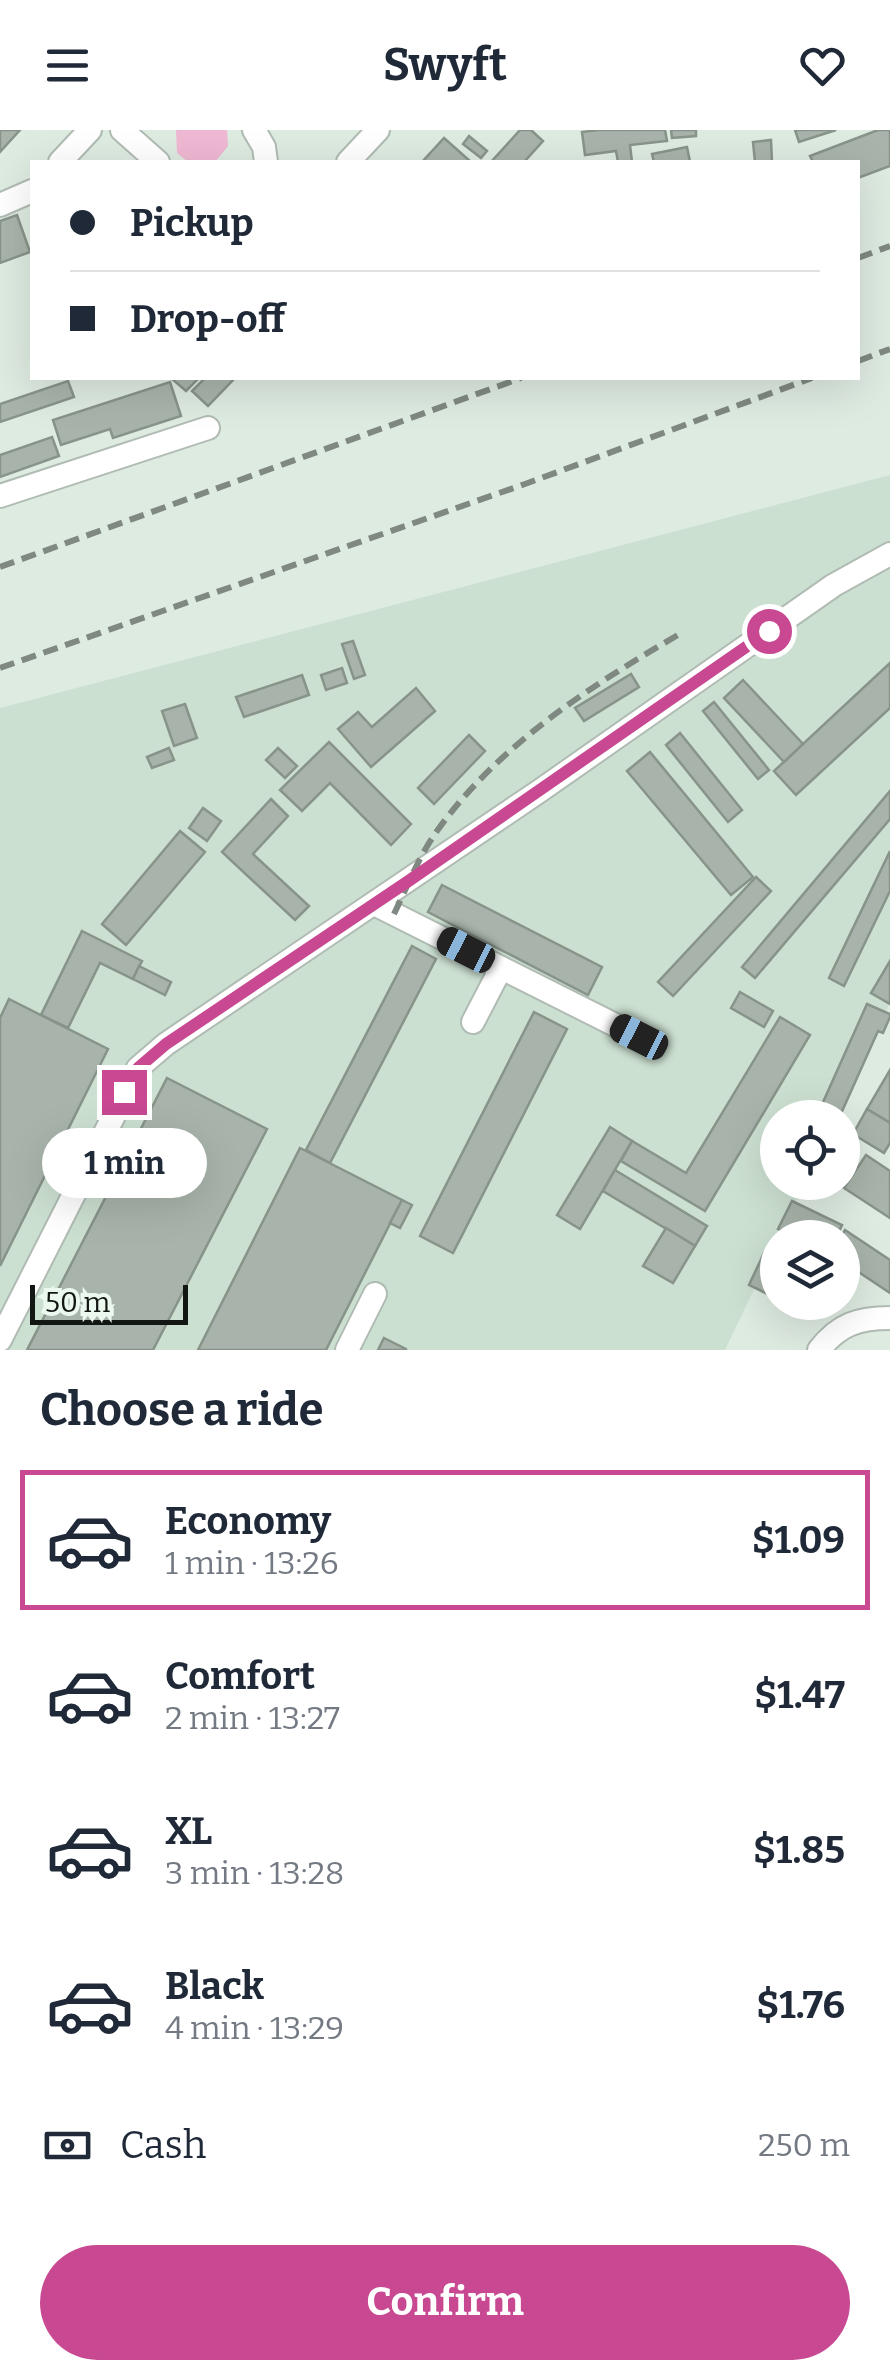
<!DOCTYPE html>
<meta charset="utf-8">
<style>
body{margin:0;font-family:Bitter,serif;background:#f2f2f3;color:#1f2937;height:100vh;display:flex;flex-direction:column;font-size:38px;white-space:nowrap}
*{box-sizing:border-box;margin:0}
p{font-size:32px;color:#747a83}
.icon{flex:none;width:55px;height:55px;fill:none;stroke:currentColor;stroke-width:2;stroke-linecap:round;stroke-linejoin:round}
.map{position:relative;height:1220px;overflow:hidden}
.side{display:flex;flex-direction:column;background:#fff;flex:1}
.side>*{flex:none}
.banner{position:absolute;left:30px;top:30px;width:830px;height:220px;border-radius:0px;box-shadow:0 10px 40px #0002;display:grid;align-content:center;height:220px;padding:0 40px;background:#fff}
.fabs{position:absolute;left:760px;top:970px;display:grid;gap:20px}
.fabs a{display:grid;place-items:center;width:100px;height:100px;border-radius:50%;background:#fff;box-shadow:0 10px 40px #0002;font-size:50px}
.scale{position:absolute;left:30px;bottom:25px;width:158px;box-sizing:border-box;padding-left:10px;border:5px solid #131714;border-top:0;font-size:28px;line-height:35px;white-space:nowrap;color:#131714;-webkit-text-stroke:8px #ebf8ee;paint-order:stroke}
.end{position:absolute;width:45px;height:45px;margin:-22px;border:12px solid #c84891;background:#fff;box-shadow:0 0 0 5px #fff}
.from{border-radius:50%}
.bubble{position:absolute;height:70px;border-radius:35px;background:#fff;box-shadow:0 10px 40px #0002;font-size:32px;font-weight:700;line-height:70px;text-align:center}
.car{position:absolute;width:30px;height:60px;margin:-30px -15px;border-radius:12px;box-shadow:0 0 8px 2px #0007;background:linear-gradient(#222 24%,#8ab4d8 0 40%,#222 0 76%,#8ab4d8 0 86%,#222 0)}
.banner b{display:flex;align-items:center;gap:35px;height:95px;font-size:38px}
.banner b+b{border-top:2px solid #e0e1e3}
.banner i{width:25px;height:25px;background:#1f2937}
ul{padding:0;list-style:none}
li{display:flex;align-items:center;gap:30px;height:140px;margin:0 20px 15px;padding:0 20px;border:5px solid transparent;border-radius:0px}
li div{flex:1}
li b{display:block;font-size:38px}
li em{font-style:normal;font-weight:700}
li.selected{border-color:#c84891}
li>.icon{width:90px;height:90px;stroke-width:1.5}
h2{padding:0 40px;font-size:45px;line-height:120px}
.pay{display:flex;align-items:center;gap:25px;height:110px;padding:0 40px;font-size:38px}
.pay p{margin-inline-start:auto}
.button{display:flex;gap:20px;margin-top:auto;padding:20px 40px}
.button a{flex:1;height:115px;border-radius:60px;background:#c84891;color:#fff;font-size:40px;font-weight:700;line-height:115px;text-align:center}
header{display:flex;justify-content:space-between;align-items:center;height:130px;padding:0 40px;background:#fff;font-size:45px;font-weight:700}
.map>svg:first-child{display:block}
.built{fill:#cce0d1}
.green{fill:#efb8d3}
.building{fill:#a8b4ab;stroke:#88938a;stroke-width:2.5}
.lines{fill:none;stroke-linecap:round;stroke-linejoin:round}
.minor-casing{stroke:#b0bcb3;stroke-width:26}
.minor{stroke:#fff;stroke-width:22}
.rail{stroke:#7f8881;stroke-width:6;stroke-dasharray:15 8;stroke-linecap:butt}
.route{stroke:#c84891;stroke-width:12}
</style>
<header><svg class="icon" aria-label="menu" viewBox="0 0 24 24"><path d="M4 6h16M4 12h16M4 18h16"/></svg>Swyft<svg class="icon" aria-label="heart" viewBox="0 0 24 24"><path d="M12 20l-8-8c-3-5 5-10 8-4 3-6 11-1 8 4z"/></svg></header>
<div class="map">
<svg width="890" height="1220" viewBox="0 0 890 1220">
<rect width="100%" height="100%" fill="#deebe1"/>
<polygon class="built" points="890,345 890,873 836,987 778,988 778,1052 805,1053 725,1220 0,1220 0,578"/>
<polygon class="green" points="176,0 227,0 228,16 215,32 188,32 177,23"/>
<g class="building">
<polygon points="0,0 20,0 0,22"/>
<polygon points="520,0 531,0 543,11 524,32 491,32"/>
<polygon points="598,0 665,0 667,11 630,15 632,32 618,32 616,21 585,25 582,2"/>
<polygon points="671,0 696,0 696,6 672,8"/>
<polygon points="795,0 836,0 799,12"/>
<polygon points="878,0 890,0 890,36 858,48 858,32 813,32 810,26"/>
<polygon points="469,6 487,21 481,28 463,14"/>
<polygon points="444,8 471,32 422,32"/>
<polygon points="771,10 772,32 755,32 753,12"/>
<polygon points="687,17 690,32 654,32 652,24"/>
<polygon points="17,85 30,122 0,133 0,91"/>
<polygon points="171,248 195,248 197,250 186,261"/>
<polygon points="205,248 235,248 208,276 192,261"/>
<polygon points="68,251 74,267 0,292 0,274"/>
<polygon points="170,252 181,286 113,308 110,299 61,315 53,290"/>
<polygon points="52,307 59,326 0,347 0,325"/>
<polygon points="353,511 365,545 354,549 342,514"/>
<polygon points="890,533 890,578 796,665 774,641"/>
<polygon points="342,538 347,553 326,560 321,545"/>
<polygon points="631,544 639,557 584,591 575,578"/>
<polygon points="302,545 309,565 244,587 236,567"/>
<polygon points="743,550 803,614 784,632 724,568"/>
<polygon points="416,558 435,581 371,637 338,599 358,582 372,597"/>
<polygon points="714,572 769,640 758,649 703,581"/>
<polygon points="185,574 197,608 174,616 162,581"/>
<polygon points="680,603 742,680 728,692 666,615"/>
<polygon points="469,605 485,621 434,674 418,658"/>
<polygon points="329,612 411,694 391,715 330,653 302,681 280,660"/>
<polygon points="169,618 174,630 152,638 147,627"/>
<polygon points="278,618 297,636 285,648 266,630"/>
<polygon points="650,622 753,747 731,765 627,641"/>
<polygon points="890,661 890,689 755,848 742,837"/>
<polygon points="271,669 288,686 253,724 309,776 295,790 222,722"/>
<polygon points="203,678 221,691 207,711 189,698"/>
<polygon points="180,701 205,722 126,815 102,794"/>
<polygon points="890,721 890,761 844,856 829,848"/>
<polygon points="756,747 771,761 673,866 658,852"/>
<polygon points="442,755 602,837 588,865 428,782"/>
<polygon points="82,801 142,831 133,849 100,833 68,898 41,885"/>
<polygon points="412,816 436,829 330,1033 306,1020"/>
<polygon points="890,831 890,874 871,863"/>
<polygon points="139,836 171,852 165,865 133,849"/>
<polygon points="740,862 773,881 764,897 731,878"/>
<polygon points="9,869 108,919 0,1136 0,888"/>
<polygon points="867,874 890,884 890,887 883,903 878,901 839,988 820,979"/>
<polygon points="534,882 567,899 453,1123 420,1106"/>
<polygon points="780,887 810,905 705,1081 621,1031 632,1011 686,1043"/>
<polygon points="890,940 890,993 867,979"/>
<polygon points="167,948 267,999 153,1220 27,1220"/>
<polygon points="867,979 890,993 890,1013 884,1023 853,1004"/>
<polygon points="610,997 632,1011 580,1099 557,1085"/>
<polygon points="300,1018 402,1070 326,1220 198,1220"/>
<polygon points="866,1025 890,1041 890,1088 844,1058"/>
<polygon points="615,1040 707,1096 695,1116 603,1061"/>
<polygon points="402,1070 412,1075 400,1098 390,1093"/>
<polygon points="792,1071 842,1095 836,1108 788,1108 790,1105 778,1099"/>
<polygon points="666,1098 695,1116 673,1153 643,1136"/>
<polygon points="845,1100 890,1130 890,1163 842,1131 840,1108"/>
<polygon points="764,1123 778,1129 778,1169 749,1155"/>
<polygon points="384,1208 406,1219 406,1220 378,1220"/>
</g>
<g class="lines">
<defs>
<g id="minor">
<polyline points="122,0 158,32"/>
<polyline points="254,0 264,17 266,32"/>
<polyline points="60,32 90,0"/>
<polyline points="348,32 378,0"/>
<polyline points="0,75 32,61"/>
<polyline points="0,366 208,298"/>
<polyline points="374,774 639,907"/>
<polyline points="473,892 501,838"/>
<polyline points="0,1210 138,938 166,914 541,660 834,455 890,424"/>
<polyline points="347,1220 375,1164"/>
<path d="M819 1220C839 1194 859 1188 890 1188"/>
</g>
</defs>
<use href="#minor" class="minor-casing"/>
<use href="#minor" class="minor"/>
<g class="rail">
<polyline points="858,128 890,116"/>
<polyline points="858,231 890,219"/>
<polyline points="0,437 521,248"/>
<polyline points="0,538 525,354 812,248"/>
<path d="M394 784C407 757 419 726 437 701 499 614 592 555 683 502"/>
</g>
</g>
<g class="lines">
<polyline class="route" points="124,962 138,938 166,914 410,750 769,501"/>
</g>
</svg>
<div class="fabs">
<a><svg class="icon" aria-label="locate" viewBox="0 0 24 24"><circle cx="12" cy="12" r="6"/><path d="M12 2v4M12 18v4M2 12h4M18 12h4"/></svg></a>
<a><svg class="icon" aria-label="layers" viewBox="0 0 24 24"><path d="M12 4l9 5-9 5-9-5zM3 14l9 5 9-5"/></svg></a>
</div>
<div class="scale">50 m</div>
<i class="end from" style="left:769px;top:501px"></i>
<i class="end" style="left:124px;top:962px"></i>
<div class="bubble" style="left:42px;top:998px;width:165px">1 min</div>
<i class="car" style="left:466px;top:820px;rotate:297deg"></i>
<i class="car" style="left:639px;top:907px;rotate:297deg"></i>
<div class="banner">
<b><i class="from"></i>Pickup</b>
<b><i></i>Drop-off</b>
</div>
</div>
<section class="side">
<h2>Choose a ride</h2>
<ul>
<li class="selected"><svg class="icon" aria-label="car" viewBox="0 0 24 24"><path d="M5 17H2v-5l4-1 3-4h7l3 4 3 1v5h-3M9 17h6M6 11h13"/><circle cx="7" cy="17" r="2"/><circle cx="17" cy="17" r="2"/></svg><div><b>Economy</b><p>1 min · 13:26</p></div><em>$1.09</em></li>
<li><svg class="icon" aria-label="car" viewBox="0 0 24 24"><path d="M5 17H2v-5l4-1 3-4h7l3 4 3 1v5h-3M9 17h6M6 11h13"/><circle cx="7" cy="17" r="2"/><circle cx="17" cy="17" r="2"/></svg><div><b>Comfort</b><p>2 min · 13:27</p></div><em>$1.47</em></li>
<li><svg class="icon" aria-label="car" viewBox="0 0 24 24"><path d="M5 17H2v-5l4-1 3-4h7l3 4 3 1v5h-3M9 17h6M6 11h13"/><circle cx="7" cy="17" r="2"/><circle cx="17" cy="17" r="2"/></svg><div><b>XL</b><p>3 min · 13:28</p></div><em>$1.85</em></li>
<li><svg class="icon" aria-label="car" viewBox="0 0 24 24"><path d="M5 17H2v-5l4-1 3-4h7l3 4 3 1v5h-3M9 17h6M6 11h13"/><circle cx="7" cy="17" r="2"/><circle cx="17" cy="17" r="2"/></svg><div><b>Black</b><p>4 min · 13:29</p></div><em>$1.76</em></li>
</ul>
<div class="pay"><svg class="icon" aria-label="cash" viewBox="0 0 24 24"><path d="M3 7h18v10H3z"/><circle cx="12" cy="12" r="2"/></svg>Cash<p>250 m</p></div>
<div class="button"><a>Confirm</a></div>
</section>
